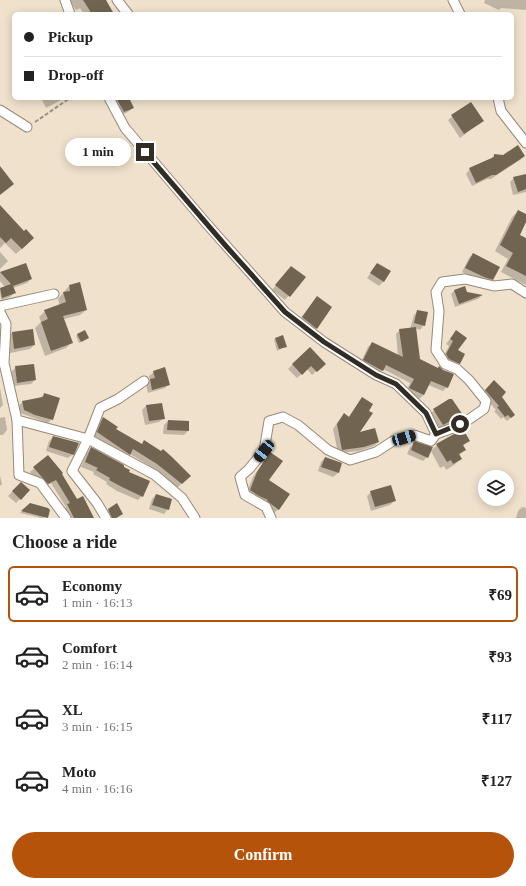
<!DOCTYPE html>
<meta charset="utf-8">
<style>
body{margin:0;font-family:Georgia,serif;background:#f6f6f6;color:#222;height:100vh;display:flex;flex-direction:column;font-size:15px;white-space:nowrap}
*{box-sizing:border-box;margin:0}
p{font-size:13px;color:#767676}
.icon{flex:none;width:22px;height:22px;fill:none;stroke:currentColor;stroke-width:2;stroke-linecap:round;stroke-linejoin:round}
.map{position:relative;height:518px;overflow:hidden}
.drawer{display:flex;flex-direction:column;background:#fff;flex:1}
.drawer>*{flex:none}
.banner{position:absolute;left:12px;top:12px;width:502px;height:88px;border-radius:6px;box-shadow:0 2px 10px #0003;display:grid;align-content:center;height:88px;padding:0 12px;background:#fff}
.fabs{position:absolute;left:478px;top:470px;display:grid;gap:8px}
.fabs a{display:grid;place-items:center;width:36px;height:36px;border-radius:50%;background:#fff;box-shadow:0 2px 10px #0003;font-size:20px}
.end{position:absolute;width:18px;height:18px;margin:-9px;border:5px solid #322c24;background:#fff;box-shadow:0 0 0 2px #fff}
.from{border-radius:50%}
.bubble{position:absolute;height:28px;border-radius:14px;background:#fff;box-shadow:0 2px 10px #0003;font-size:13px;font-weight:600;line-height:28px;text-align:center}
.car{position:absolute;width:12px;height:24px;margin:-12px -6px;border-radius:5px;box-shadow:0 0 3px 1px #0007;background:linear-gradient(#222 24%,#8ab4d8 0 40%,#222 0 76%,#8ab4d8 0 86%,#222 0)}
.banner b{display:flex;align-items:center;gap:14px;height:38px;font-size:15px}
.banner b+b{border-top:1px solid #e0e0e0}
.banner i{width:10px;height:10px;background:#222}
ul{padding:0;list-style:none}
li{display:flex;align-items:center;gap:12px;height:56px;margin:0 8px 6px;padding:0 4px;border:2px solid transparent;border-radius:6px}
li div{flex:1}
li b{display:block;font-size:15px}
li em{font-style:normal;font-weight:600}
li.on{border-color:#b45309}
li>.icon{width:36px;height:36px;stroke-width:1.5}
h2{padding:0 12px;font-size:18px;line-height:48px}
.cta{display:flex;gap:8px;margin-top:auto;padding:8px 12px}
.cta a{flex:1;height:46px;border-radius:24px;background:#b45309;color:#fff;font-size:16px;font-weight:600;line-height:46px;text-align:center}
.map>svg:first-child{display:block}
.shadow{fill:#0003}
.building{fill:#716552}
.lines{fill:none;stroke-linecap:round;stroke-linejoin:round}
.street-casing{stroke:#978a76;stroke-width:11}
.path{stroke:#9b9182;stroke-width:2;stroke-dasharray:4 2;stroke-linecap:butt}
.street{stroke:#fff;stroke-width:9}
.route{stroke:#322c24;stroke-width:5}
</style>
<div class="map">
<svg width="526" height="518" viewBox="0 0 526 518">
<rect width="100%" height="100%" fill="#efe1cc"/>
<g class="shadow">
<polygon points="69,0 104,0 113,14 84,14 80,8 76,10"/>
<polygon points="485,0 526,0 526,9 525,10 501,8 499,10 484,3"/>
<polygon points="41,98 65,98 46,108"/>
<polygon points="109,98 128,98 133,108 128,112 119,116"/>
<polygon points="470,103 482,121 460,138 448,120"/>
<polygon points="494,155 524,156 520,160 491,179 487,179 472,186 466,174 470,169 490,160"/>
<polygon points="526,175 526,192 513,195 510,182 514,178"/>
<polygon points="0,207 24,232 27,244 16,254 5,243 0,248"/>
<polygon points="518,211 526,215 526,220 519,236 526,240 526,285 501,272 508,259 495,251 512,217"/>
<polygon points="0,252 8,261 0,269"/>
<polygon points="473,254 492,279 488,283 480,281 462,272 469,258"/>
<polygon points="26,264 31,279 27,283 13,288 14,293 10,297 1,300 0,291 5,287 0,281 0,273"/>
<polygon points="377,264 384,281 379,286 367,278"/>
<polygon points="287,271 304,277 285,300 272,290"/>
<polygon points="69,286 86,310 80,315 64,319 72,342 66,348 45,356 35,328 41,322 39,317 45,311 60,306 58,299"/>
<polygon points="455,290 466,292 481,296 478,299 455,307 451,294"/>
<polygon points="317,297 331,308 312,333 298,322"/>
<polygon points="418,311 424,325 420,330 415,328 419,360 447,387 443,391 428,385 424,395 419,399 406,392 410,383 383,369 378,375 360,364 368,347 372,343 398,356 396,334 400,330 410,329 414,315"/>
<polygon points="32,330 34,345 30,349 10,353 8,337 12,333"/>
<polygon points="456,331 456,351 459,363 455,367 442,359 449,346 446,344"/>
<polygon points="78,334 88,338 79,343 76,336"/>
<polygon points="276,338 286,346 277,351 274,340"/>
<polygon points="310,348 324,364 312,375 307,369 297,378 288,369"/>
<polygon points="16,367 35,380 31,384 13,386 11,372"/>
<polygon points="154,372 169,384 165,388 148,393 146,384 150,380 149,376"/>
<polygon points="494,382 501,397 514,415 507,421 503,417 501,419 494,411 496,410 482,394"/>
<polygon points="0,388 3,405 0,408"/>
<polygon points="45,394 52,419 48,423 20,413 19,405 23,402 41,397"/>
<polygon points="362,398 358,434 378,442 374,446 359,451 338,453 333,429 340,419 348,418"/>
<polygon points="449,400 462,415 458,419 439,429 429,414"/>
<polygon points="146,406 164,418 159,422 145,425 142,410"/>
<polygon points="5,417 7,430 3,435 0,435 0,418"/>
<polygon points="104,418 115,429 141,445 144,442 189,476 177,488 148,465 130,454 125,458 94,436 99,422"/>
<polygon points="168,421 188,431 184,435 163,434 164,425"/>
<polygon points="53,437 73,454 68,458 46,451 49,441"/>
<polygon points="468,440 462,446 464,450 459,455 461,459 454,465 446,470 444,466 440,468 431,451 437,445"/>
<polygon points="415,443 427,457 423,461 407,454 410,447"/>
<polygon points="91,448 128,473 142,496 138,500 117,491 106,484 107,482 93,474 94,472 81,467 87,453"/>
<polygon points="270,453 268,480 279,509 274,513 246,494 253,477"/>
<polygon points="48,456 61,474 89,518 69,518 65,511 66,507 51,483 44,487 30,472"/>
<polygon points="325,458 341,464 338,473 333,477 318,471 321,462"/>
<polygon points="0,476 2,484 0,486"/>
<polygon points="21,483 29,490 16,503 8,496"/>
<polygon points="371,492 394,501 390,505 371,511 367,496"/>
<polygon points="156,495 168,509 164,514 149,509 152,499"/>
<polygon points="30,504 48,517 42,518 20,513"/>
<polygon points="116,505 122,514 117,518 106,518 104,514"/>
<polygon points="522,507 526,508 526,518 516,518 518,511"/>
</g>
<g class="building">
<polygon points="83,0 106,0 114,14 92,14"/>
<polygon points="116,98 129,98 134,108 124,112"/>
<polygon points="471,102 484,121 464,134 451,115"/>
<polygon points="518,145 525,156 496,175 492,175 476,183 469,168 494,157 494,154 503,155"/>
<polygon points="0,166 14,184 0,195"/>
<polygon points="526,174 526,189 518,192 513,177"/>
<polygon points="0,205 24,231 26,229 34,238 22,249 11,238 6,243 0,237"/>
<polygon points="518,210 526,214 526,222 520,235 526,238 526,276 506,266 513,253 500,245"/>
<polygon points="473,253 500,267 493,280 484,277 465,268"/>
<polygon points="26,263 32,279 13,286 16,293 2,298 0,288 11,284 0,272"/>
<polygon points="377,263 391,271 384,282 370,273"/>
<polygon points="291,266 306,277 290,297 275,285"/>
<polygon points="80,282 87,310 63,316 73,343 51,351 41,322 48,319 44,310 66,302 63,292 70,291 69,285"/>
<polygon points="465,286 467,292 483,295 459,304 454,290"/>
<polygon points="317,296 332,307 317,329 302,317"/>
<polygon points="417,310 428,312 425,326 414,323"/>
<polygon points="416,327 420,359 438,368 439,366 443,370 454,374 448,388 431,381 424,395 409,388 414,379 386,365 383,371 363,360 372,342 403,357 399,329"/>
<polygon points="33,329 35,345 14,349 12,332"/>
<polygon points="85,330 89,338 81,342 77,334"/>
<polygon points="456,330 467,338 458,350 465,354 460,364 449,359 446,354 453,341 450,339"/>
<polygon points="283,335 287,347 279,349 275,338"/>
<polygon points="310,347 326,364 317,372 311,366 302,375 292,364"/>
<polygon points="34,364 36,380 17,383 15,366"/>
<polygon points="165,367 170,385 152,390 150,379 155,378 153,371"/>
<polygon points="494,380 506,392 502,397 515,415 511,418 508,415 505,417 497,407 499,406 485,390"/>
<polygon points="44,393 60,398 53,420 35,415 24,410 22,401 43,397"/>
<polygon points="362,397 373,404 369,411 373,413 360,432 375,428 379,442 364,447 342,450 337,424 344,413 349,417"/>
<polygon points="449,399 452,399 463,415 443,425 433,409"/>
<polygon points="162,403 165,419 149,421 146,405"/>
<polygon points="103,417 118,427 116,429 142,444 144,440 161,451 163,449 172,457 191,476 182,484 157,464 133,449 130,455 129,454 97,432"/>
<polygon points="168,420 189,421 189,431 167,430"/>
<polygon points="463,429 470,441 463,445 466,450 459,454 462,459 453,464 451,460 447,462 436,444"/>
<polygon points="53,436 79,443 74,455 49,447"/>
<polygon points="414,441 433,447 428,458 411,450"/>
<polygon points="91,447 124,465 124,467 130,470 129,472 150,481 143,497 122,487 109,480 110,478 96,470 98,468 85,462"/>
<polygon points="270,452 283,461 269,480 290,494 279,510 267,501 268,500 259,496 250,490 257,472"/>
<polygon points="48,455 63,473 62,474 77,499 83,496 94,518 74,518 67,504 70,503 56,480 48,484 33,467"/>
<polygon points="325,457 342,463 339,473 321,467"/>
<polygon points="21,482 30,490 21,500 12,491"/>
<polygon points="391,485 396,501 375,507 370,491"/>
<polygon points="156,494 172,499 169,510 152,505"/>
<polygon points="30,503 48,508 50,510 48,518 21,511"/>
<polygon points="117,503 123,514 116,518 112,518 108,509"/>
</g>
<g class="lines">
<defs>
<g id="street">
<polyline points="65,0 70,14"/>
<polyline points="117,0 128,14"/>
<polyline points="453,0 460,14"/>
<polyline points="109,98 125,128 206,223 285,312 324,342 376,375 396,384 426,413 436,434"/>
<polyline points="498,98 501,111 526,143"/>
<polyline points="0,110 27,127"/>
<polyline points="0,306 54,294"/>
<polyline points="0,312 6,324 4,363 17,420 88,439 155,475 182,498 195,518"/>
<polyline points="17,420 19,475 40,483 66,518"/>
<polyline points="106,518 97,503 72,471 88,439 100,408 118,399 144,381"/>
<polyline points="271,518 266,507 245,495 240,477 249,469 264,451 269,421 283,417 298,425 328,450 350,460 376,452 393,441 414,435 431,441 436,434 453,428 468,420 484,409 486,401 469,380 457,369 445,364 436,350 439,311 436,292 442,282 465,279 494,286 512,284 526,293"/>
</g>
</defs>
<use href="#street" class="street-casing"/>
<polyline class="path" points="35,122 70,98"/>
<use href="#street" class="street"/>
</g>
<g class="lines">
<polyline class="route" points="145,152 225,245 285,312 324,342 376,375 396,384 426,413 436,434 460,424"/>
</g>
</svg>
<div class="fabs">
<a><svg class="icon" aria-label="layers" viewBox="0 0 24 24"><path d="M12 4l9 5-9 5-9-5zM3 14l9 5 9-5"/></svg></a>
</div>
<i class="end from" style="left:460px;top:424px"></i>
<i class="end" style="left:145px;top:152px"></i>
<div class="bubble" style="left:65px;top:138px;width:66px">1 min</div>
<i class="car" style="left:404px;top:438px;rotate:74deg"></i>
<i class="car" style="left:264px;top:451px;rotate:218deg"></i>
<div class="banner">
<b><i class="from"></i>Pickup</b>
<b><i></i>Drop-off</b>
</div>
</div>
<section class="drawer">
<h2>Choose a ride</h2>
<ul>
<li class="on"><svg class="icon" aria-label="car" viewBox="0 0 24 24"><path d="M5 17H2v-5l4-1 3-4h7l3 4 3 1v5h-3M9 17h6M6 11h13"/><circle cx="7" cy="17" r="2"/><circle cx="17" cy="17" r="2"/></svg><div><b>Economy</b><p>1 min · 16:13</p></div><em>₹69</em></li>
<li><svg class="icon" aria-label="car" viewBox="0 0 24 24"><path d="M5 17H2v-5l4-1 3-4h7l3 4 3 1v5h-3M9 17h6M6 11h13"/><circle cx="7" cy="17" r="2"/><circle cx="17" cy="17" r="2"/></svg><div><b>Comfort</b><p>2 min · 16:14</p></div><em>₹93</em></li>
<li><svg class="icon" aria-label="car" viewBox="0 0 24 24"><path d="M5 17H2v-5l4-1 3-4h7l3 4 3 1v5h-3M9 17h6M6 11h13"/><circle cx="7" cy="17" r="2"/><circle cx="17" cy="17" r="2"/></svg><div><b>XL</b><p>3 min · 16:15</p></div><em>₹117</em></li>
<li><svg class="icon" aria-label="car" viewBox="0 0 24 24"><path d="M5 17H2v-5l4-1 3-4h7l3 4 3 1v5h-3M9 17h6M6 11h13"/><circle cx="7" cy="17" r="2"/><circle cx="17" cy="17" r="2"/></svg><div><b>Moto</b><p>4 min · 16:16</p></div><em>₹127</em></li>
</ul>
<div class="cta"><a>Confirm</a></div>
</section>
